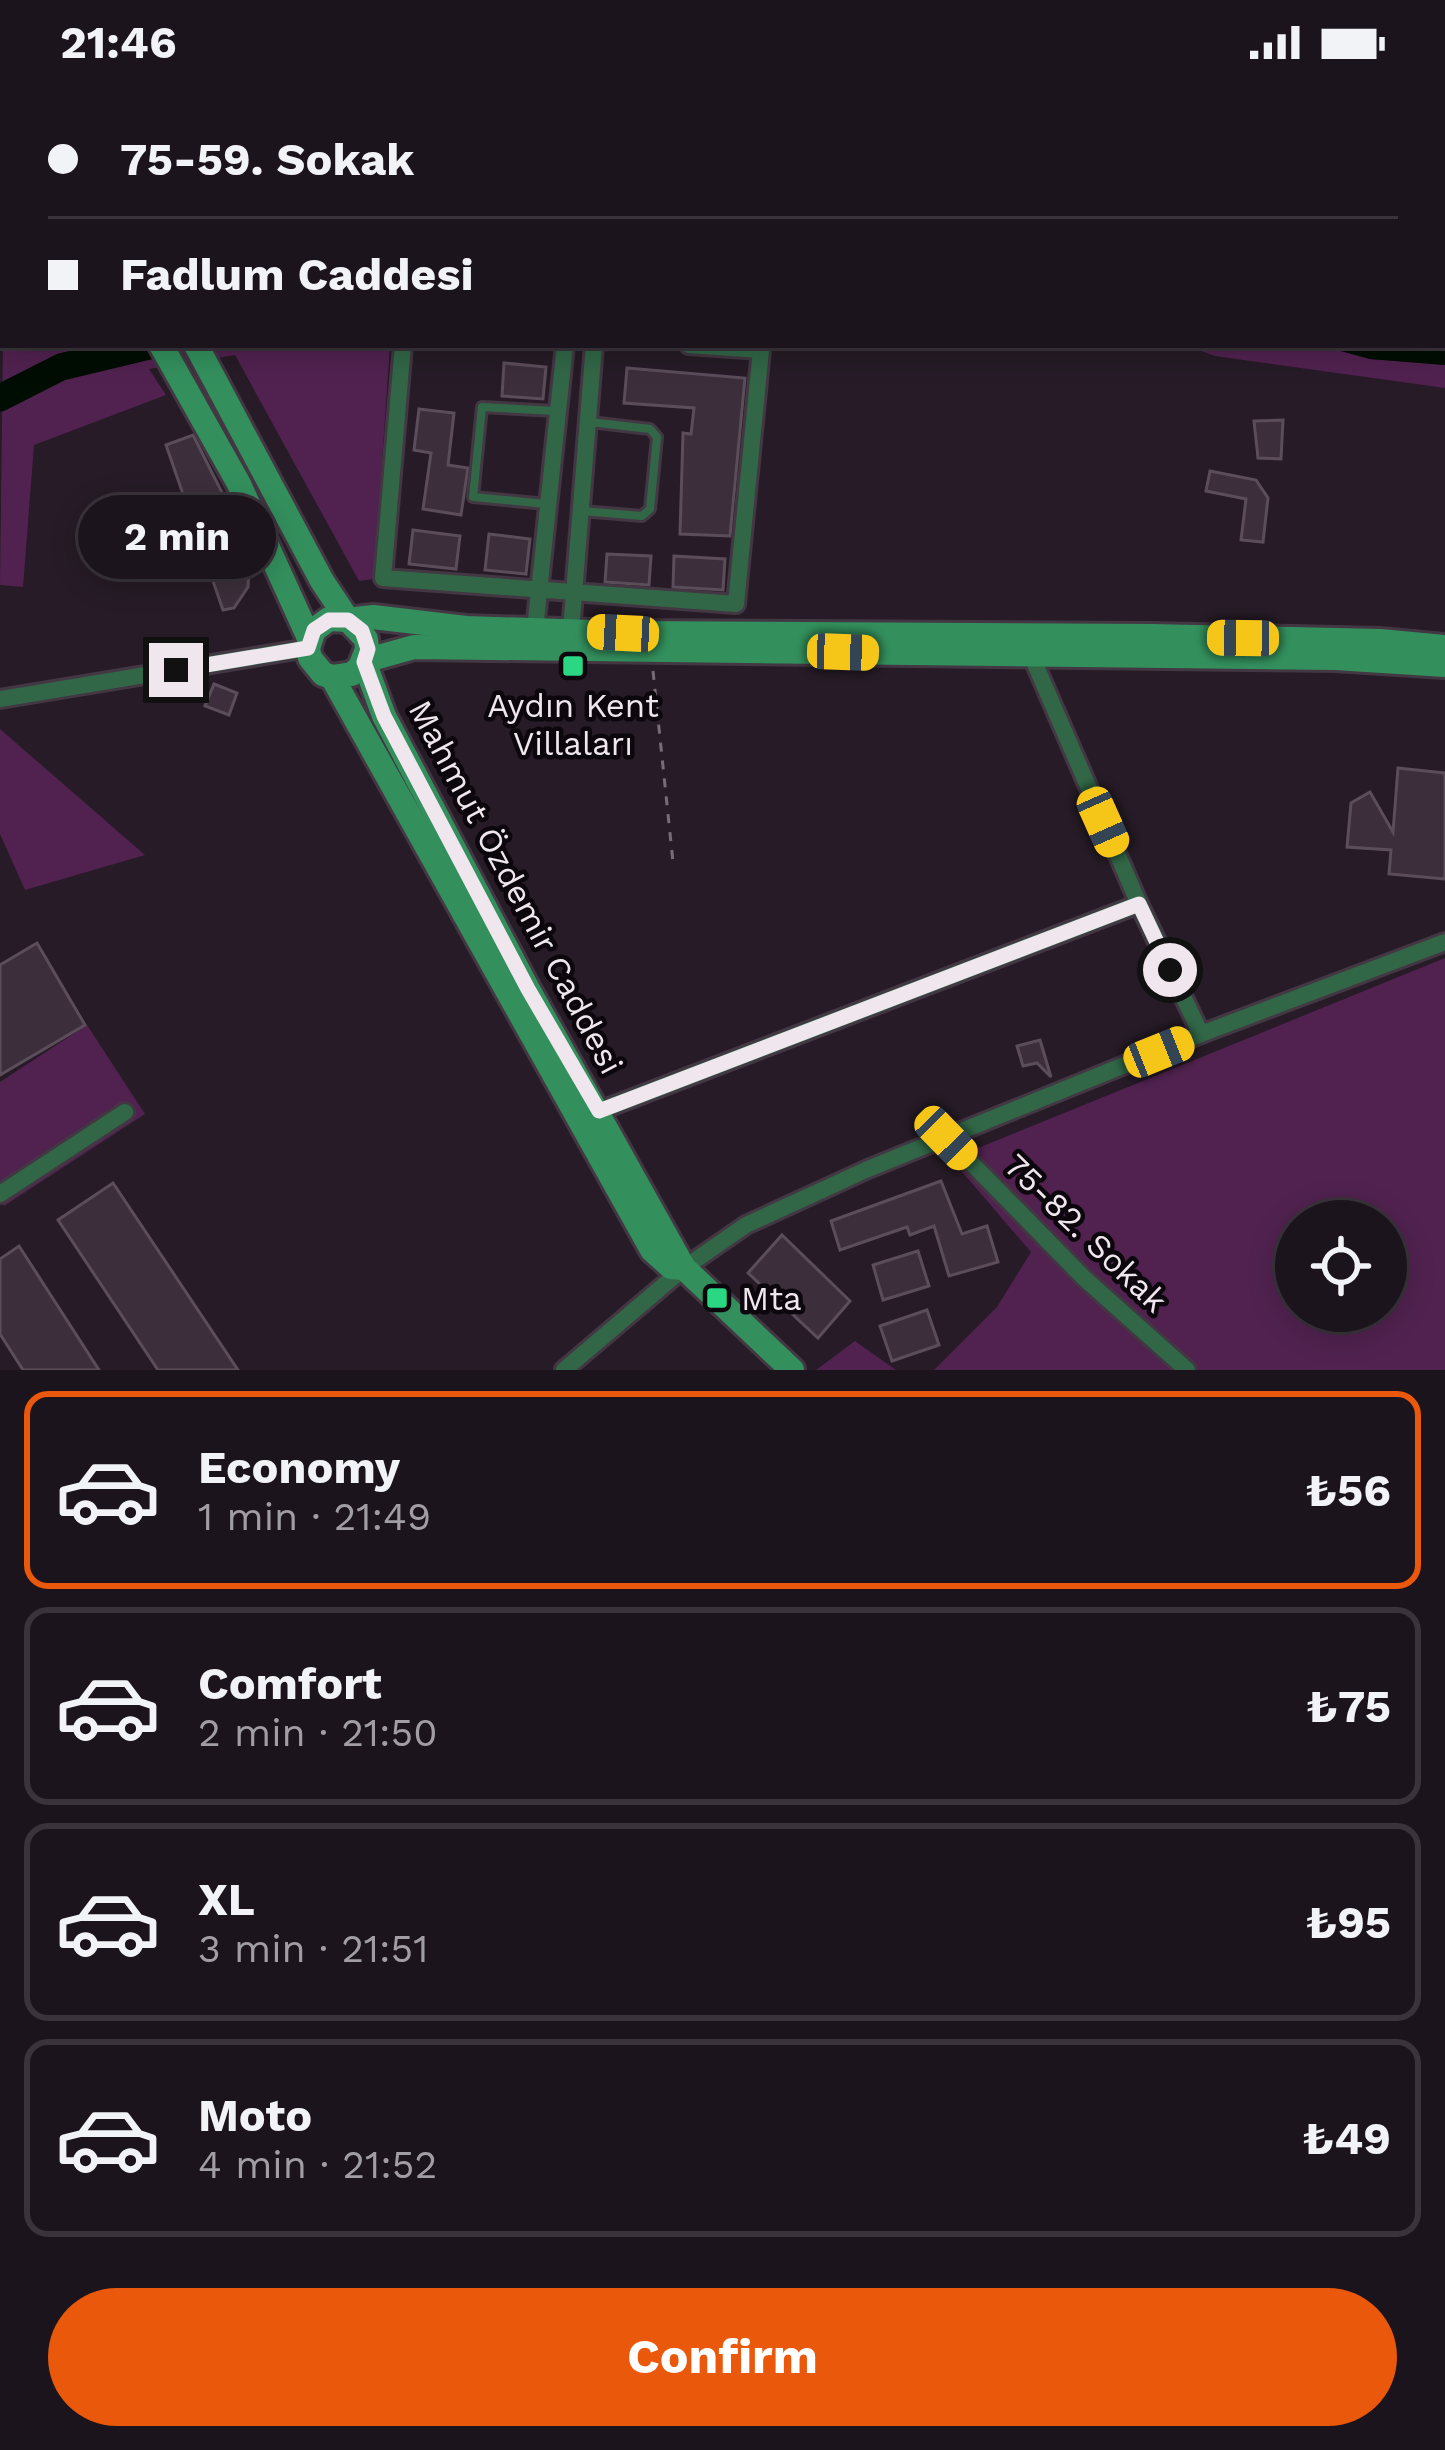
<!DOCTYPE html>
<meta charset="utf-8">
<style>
body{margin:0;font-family:"Work Sans",sans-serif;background:#251d25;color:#f1f3f6;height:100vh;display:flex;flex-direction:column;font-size:45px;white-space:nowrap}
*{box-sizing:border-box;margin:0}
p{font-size:39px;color:#a09ea3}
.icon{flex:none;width:66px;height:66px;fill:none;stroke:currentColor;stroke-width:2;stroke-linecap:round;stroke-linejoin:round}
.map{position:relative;height:1286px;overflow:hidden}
.panel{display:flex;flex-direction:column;background:#1c141c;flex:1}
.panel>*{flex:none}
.hud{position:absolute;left:0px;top:0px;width:1446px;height:264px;box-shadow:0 6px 30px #0003,0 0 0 3px #3a333b;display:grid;align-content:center;height:264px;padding:0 48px;background:#1c141c}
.tools{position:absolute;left:1275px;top:1116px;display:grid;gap:24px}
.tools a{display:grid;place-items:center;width:132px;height:132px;border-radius:50%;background:#1c141c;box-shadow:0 6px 30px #0003,0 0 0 3px #3a333b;font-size:60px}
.end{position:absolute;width:54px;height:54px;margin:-27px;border:15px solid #efe6ee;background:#111;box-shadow:0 0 0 6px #111}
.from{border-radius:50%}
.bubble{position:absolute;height:84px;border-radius:42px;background:#1c141c;box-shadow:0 6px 30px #0003,0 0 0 3px #3a333b;font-size:39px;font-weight:700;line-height:84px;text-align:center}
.car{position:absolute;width:36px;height:72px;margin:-36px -18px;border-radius:15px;box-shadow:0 0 9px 3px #0007;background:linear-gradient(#f5c518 24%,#345 0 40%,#f5c518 0 76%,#345 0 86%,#f5c518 0)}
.hud b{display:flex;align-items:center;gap:42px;height:114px;font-size:45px}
.hud b+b{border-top:3px solid #3a333b}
.hud i{width:30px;height:30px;background:#f1f3f6}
ul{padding:21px 0 0;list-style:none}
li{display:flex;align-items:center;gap:36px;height:198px;margin:0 24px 18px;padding:0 24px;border:6px solid #3a333b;border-radius:24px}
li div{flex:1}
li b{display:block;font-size:45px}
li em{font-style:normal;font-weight:700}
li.selected{border-color:#ea580c}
li>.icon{width:108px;height:108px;stroke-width:1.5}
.primary-button{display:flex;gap:24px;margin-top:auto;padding:24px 48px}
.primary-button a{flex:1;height:138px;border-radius:72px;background:#ea580c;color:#fff;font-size:48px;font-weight:700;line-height:138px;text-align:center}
.status{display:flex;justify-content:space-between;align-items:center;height:84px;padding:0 60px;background:#1c141c;direction:ltr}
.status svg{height:33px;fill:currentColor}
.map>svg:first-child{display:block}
.green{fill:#512250;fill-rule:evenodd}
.water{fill:#000d02}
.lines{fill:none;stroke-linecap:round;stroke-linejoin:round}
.river{stroke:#000d02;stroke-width:27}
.building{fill:#3c2f3b;stroke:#5b4d5a;stroke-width:3}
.lane-casing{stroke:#423742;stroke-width:14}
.street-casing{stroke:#423742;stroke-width:22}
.secondary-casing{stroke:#423742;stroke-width:30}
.path{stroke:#776d77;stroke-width:3;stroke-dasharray:9 9;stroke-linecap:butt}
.lane{stroke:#316747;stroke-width:8}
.street{stroke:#316747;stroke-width:16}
.secondary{stroke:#33905d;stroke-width:24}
.route{stroke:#efe6ee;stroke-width:15}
.poi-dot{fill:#2ad884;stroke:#0c070c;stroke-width:4.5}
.labels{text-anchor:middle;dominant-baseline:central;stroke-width:9;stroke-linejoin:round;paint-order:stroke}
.poi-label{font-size:33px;fill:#efe6ee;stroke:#0c070c}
.street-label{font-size:33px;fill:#efe6ee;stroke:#0c070c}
</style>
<div class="status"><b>21:46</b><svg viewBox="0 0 49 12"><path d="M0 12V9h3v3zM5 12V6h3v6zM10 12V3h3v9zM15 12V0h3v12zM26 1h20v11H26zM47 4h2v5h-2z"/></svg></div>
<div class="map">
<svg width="1445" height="1286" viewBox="0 0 1445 1286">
<rect width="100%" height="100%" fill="#261b26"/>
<g class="green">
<polygon points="398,0 830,0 834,3 394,3"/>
<polygon points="3,257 3,261 390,261 374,495 359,497 235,271 149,285 166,311 34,361 23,503 0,501"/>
<polygon points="1185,261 1319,261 1370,275 1445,281 1445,304 1215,272"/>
<polygon points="0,645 145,771 25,806 0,750"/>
<path d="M1445 874V1286H934L997 1223 1031 1168 951 1075ZM1296 1137H1386V1227H1296Z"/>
<polygon points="87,941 145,1030 4,1122 0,1115 0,998"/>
<polygon points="855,1257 896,1286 816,1286"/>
</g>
<polygon class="water" points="1443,172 1445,281 1370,275 1319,261 1443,261"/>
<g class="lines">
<g class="river">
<polyline points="657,3 661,0"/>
<polyline points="0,314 61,283 153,261"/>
</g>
</g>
<g class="building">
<polygon points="504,279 546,283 543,315 502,312"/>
<polygon points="627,284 745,294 730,452 680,450 683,349 691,350 694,324 624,319"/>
<polygon points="419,325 454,329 448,381 468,384 461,431 423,425 431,369 414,366"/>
<polygon points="1283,336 1281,375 1258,374 1254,337"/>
<polygon points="193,351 250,464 248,503 234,524 223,526 166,361"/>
<polygon points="1210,387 1256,396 1268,414 1263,458 1241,456 1246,415 1206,407"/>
<polygon points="413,446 460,452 456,485 409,480"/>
<polygon points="489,450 530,455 526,490 485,486"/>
<polygon points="607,470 651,472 649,501 605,498"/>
<polygon points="674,472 725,475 723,506 673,503"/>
<polygon points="214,600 237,609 229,631 205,622"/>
<polygon points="1398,684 1445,689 1445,795 1389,790 1391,766 1347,763 1351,719 1370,708 1393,748"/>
<polygon points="37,859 85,941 0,991 0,881"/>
<polygon points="1040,956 1051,993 1037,979 1023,982 1017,962"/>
<polygon points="941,1097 962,1150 987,1142 998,1178 949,1192 934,1142 910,1151 907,1143 840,1166 831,1137"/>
<polygon points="113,1099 238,1286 158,1286 58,1136"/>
<polygon points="782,1151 850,1217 818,1254 748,1189"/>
<polygon points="19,1162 99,1286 23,1286 0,1250 0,1175"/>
<polygon points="918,1167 929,1202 883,1216 873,1181"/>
<polygon points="927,1226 939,1261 892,1277 880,1242"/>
</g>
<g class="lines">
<defs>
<g id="lane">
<polyline points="546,420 473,413 482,323 556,327"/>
<polyline points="582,427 642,432 650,425 657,353 650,345 590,338"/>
</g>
<g id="street">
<polyline points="1025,0 1032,3"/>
<polyline points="1443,131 1445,132"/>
<polyline points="403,261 383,494 736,520 761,266 689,261"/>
<polyline points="535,546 565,261"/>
<polyline points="571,547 594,261"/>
<polyline points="1032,573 1139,820 1201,950"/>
<polyline points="0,615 308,564"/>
<polyline points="599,1027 1139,820"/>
<polyline points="946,1053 1084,1194 1187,1286"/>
<polyline points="0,1110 125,1028"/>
<polyline points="564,1286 684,1184 746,1141 868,1085 1201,950 1445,858"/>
</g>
<g id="secondary">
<polyline points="10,0 13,3"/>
<polyline points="56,0 57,3"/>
<polyline points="89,0 90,3"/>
<polyline points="137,3 137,0"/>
<polyline points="161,261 239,400 309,554"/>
<polyline points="196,261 322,497 348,536 366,555 367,565 360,583 352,590 332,593 323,590 310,574 308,564 314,546 329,535 348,536 373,533 466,544 623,549 1151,552 1380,557 1445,563"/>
<polyline points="364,577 414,563 1335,574 1445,581"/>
<polyline points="364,577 384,632 528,905 684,1184 792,1286"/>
<polyline points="332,593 652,1166 671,1183 684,1184"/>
</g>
</defs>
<use href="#lane" class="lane-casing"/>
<use href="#street" class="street-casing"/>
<use href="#secondary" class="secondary-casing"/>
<polyline class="path" points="653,587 673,778"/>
<use href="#lane" class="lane"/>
<use href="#street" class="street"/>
<use href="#secondary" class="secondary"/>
</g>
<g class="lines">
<polyline class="route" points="176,586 308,564 314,546 329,536 348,536 362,547 368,565 364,578 384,632 528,905 599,1027 1139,820 1170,886"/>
</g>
<g class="poi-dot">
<rect x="561" y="570" width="24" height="24" rx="6"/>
<rect x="705" y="1202" width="24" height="24" rx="6"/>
</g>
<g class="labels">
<g class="poi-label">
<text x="573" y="621">Aydın Kent<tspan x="573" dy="38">Villaları</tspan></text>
<text x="741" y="1214" text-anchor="start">Mta</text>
</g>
<g class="street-label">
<text transform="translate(516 803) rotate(62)">Mahmut Özdemir Caddesi</text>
<text transform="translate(1086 1149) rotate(44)">75-82. Sokak</text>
</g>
</g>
</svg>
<div class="tools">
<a><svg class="icon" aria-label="locate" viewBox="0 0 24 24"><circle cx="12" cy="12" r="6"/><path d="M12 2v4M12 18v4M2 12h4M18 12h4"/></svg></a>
</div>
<i class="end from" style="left:1170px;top:886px"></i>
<i class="end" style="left:176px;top:586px"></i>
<div class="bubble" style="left:78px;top:411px;width:198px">2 min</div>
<i class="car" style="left:623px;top:549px;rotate:273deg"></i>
<i class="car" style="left:1243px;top:554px;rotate:271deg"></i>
<i class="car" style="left:843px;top:568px;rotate:92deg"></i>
<i class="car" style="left:1103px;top:738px;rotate:156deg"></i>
<i class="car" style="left:1159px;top:968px;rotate:68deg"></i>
<i class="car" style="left:946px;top:1054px;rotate:136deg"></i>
<div class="hud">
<b><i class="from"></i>75-59. Sokak</b>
<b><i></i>Fadlum Caddesi</b>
</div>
</div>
<section class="panel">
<ul>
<li class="selected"><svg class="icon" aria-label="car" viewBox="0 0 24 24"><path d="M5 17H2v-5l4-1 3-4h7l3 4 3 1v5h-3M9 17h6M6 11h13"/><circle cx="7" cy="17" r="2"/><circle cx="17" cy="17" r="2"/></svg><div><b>Economy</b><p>1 min · 21:49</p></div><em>₺56</em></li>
<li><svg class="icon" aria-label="car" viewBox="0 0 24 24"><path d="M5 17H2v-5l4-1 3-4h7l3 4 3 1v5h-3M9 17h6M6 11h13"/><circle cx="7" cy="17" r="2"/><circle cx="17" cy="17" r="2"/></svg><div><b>Comfort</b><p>2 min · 21:50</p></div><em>₺75</em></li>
<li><svg class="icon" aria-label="car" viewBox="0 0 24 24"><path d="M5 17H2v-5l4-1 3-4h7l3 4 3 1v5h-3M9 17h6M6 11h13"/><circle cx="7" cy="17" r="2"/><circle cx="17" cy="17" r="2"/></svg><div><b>XL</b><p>3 min · 21:51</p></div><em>₺95</em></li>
<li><svg class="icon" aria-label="car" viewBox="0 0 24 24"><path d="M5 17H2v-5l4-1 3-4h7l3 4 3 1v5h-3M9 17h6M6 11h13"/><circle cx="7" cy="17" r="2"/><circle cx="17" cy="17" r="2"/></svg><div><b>Moto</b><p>4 min · 21:52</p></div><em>₺49</em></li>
</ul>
<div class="primary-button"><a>Confirm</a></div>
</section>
